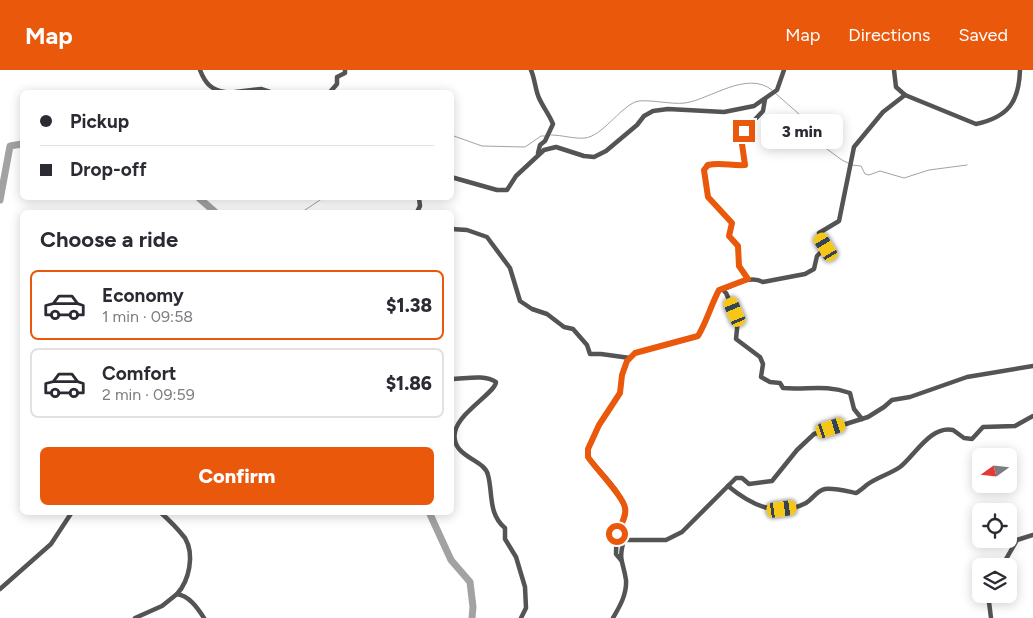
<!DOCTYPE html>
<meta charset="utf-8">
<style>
body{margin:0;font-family:Figtree,sans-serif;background:#f2f2f3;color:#2b2b33;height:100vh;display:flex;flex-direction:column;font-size:19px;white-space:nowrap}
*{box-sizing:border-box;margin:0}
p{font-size:16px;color:#7c7c81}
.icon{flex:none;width:28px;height:28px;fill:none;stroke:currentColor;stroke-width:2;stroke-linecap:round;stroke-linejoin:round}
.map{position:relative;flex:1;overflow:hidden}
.details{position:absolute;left:20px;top:140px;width:434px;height:305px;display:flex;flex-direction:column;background:#fff;border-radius:8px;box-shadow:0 2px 12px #0003}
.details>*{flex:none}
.guide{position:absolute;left:20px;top:20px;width:434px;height:110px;border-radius:8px;box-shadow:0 2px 12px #0003;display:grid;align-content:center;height:110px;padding:0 20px;background:#fff}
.needle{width:32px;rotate:255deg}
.fabs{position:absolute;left:972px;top:378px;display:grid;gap:10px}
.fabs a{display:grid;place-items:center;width:45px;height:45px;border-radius:8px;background:#fff;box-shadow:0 2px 12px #0003;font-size:25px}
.end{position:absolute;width:22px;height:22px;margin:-11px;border:6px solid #ea580c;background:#fff;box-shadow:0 0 0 2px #fff}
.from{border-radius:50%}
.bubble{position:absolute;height:35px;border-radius:8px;background:#fff;box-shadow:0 2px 12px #0003;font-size:16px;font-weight:800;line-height:35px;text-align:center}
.car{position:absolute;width:15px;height:30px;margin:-15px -8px;border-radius:6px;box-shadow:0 0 4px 1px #0007;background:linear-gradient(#f5c518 24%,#345 0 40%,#f5c518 0 76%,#345 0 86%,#f5c518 0)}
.guide b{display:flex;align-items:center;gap:18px;height:48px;font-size:19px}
.guide b+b{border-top:1px solid #e1e1e2}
.guide i{width:12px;height:12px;background:#2b2b33}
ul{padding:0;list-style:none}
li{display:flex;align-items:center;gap:15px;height:70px;margin:0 10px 8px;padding:0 10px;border:2px solid #e1e1e2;border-radius:8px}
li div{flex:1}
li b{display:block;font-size:19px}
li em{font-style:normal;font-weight:800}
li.on{border-color:#ea580c}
li>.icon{width:45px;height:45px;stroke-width:1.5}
h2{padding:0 20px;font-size:22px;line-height:60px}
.primary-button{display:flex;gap:10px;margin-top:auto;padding:10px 20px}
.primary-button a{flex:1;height:58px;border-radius:8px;background:#ea580c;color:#fff;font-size:20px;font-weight:800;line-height:58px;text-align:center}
header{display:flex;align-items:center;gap:30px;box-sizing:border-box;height:70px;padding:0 25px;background:#ea580c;color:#fff}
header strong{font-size:24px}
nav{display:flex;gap:28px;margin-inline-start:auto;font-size:18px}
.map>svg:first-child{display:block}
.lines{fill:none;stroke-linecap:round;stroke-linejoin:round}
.stream{stroke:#a2a2a2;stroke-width:1}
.river{stroke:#a2a2a2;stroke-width:7}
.street{stroke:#545454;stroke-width:4.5}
.route{stroke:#ea580c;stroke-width:6}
</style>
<header>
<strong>Map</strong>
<nav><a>Map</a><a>Directions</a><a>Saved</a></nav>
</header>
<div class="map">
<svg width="1033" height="548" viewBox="0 0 1033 548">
<rect width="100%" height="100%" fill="#fff"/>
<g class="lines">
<g class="stream">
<polyline points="775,23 815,58 820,74 842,90 852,95 861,96 865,104 869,105 880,101 904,108 929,100 967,95"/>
<polyline points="451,65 482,76 525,77 541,66 547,66"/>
<path d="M551 65C562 65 574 69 585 68 602 66 619 39 635 32 644 28 672 35 685 33 711 29 747 0 772 20"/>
<polyline points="302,142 323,128"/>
</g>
<g class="river">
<polyline points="199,128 215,142"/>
<polyline points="0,130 10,76 22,74"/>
<polyline points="429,442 451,490 470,512 473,537 472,548"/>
</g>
<g class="street">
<path d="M200 0C205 13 211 20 225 22"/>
<path d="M531 0C535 9 535 19 539 28 543 37 549 44 553 54L545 71 540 75 538 83"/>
<path d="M894 0 896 17 905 25 976 54C1009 47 1019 31 1020 0"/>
<polyline points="235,22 261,19 270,22"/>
<polyline points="330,22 337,14 337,7 345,3 345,0"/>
<polyline points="451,107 497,120 507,120 516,106 544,80 556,77 584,86 594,87 606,81 637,55 644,46 653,41 668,39 724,42 754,36 777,20 784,0"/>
<polyline points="417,142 420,136 419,128"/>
<polyline points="451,159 467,160 487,167 510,198 520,231 532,239 547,244 564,257 573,259 587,275 590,284 601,284 630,288"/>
<path d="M748 209 739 196 738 176 729 166 732 153 708 127 704 100 707 95C720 92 732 96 745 95L741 67 744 61 763 41 765 29"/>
<path d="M723 220 726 223 738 249 736 269 760 287 763 294 761 307 770 312 780 313 783 318C808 320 825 314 850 323L854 339 862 349"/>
<path d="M451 309C465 309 484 304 496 312 496 322 459 342 455 362 450 387 485 389 488 405 493 423 488 444 505 458V469L516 487 525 517 526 538 521 548"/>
<path d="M728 416C751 435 777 448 806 433 813 429 816 421 825 419 835 418 846 421 856 423 860 421 864 417 868 414 878 407 890 404 900 397 915 385 931 355 953 360L964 368 972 369 983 357 1015 356 1033 346"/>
<path d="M160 442C169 450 178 459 185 468 195 485 189 511 177 524"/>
<path d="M621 490 616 484C616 475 616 465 620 457 621 453 624 450 625 446 629 428 598 401 588 387V379L599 355 620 323 622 305 627 291 635 283 698 266C707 251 711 235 719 220 734 217 748 204 763 212L805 204 814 199 817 186 826 177 819 163 839 151 854 77 883 42 905 25"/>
<polyline points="1002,496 1017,470 1033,465"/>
<polyline points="0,519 51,474 72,442"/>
<polyline points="988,524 991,548"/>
<path d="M135 548 162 536 177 524C189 526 197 537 204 548"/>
<path d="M613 548C620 536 627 524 626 510 623 490 618 491 624 470H666L682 462 736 408H742L749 414 772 411 797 380 814 364 868 347 884 337 892 330 910 327 967 307 1033 296"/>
</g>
</g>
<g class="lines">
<path class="route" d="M617 464C620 456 627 446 625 438 624 427 595 398 588 387V379L599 355 620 323 622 305 627 291 635 283 698 266C707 251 711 235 719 220L748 209 739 196 738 176 729 166 732 153 708 127 704 100 708 95C720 92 732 96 745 95L741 67 744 61"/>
</g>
</svg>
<div class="fabs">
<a><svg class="needle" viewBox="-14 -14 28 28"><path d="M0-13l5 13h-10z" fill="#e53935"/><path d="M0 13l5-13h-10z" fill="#7c7c81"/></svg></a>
<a><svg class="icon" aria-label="locate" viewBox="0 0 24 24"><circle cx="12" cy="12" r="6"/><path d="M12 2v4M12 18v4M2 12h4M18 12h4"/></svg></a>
<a><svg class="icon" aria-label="layers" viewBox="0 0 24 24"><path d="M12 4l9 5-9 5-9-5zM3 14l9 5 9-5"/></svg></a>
</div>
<i class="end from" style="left:617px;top:464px"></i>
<i class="end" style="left:744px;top:61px"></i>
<div class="bubble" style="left:761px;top:44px;width:82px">3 min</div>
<i class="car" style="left:826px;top:177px;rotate:329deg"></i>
<i class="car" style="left:735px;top:242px;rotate:337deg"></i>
<i class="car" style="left:831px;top:358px;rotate:72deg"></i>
<i class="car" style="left:782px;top:439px;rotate:82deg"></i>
<div class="guide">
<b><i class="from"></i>Pickup</b>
<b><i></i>Drop-off</b>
</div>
<section class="details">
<h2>Choose a ride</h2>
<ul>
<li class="on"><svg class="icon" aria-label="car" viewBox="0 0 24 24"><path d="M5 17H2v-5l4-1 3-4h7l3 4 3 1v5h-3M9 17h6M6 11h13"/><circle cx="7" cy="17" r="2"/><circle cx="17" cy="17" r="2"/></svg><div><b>Economy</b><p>1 min · 09:58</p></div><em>$1.38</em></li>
<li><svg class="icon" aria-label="car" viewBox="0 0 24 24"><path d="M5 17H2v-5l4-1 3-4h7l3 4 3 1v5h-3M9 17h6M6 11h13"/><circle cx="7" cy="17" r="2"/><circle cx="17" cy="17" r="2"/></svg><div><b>Comfort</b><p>2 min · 09:59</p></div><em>$1.86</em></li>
</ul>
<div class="primary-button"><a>Confirm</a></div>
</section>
</div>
